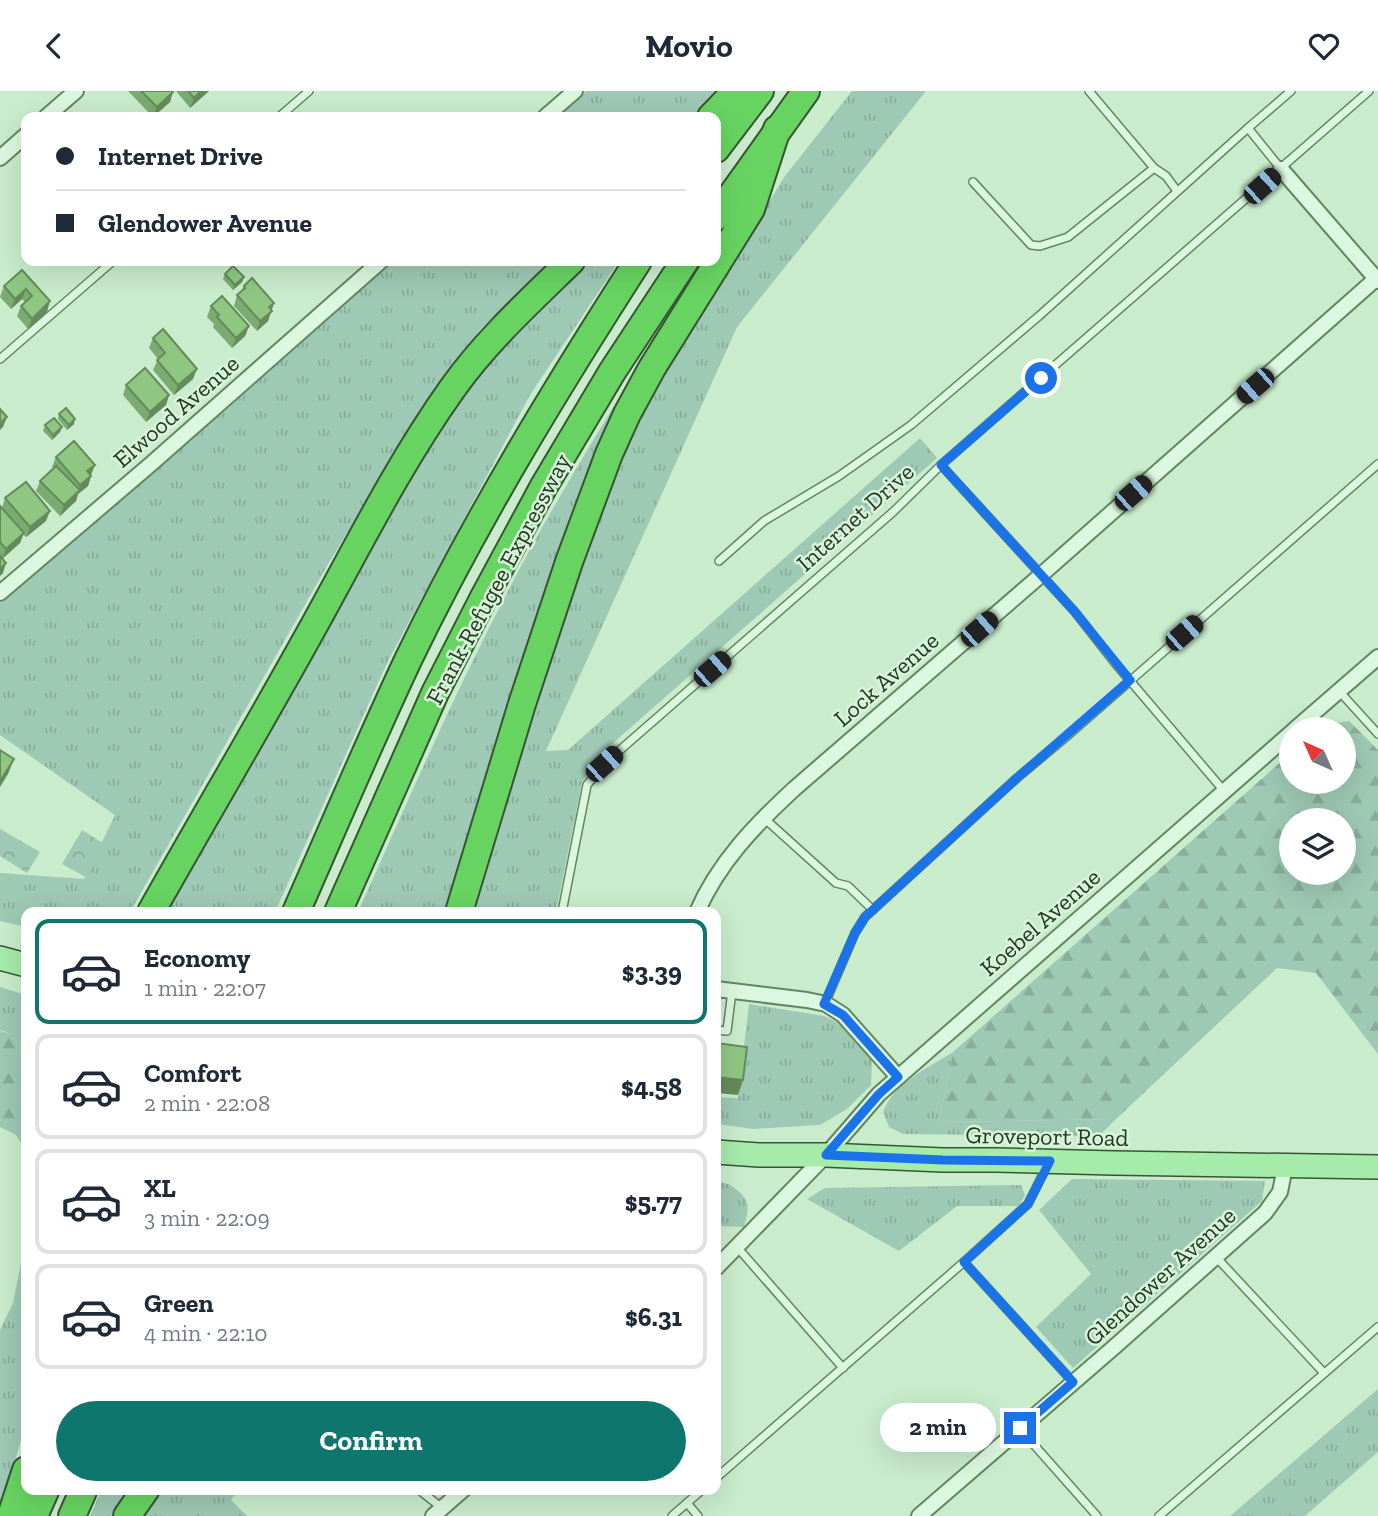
<!DOCTYPE html>
<meta charset="utf-8">
<style>
body{margin:0;font-family:"Zilla Slab",serif;background:#f2f2f3;color:#1f2937;height:100vh;display:flex;flex-direction:column;font-size:26px;white-space:nowrap}
*{box-sizing:border-box;margin:0}
p{font-size:23px;color:#747a83}
.icon{flex:none;width:38px;height:38px;fill:none;stroke:currentColor;stroke-width:2;stroke-linecap:round;stroke-linejoin:round}
.map{position:relative;flex:1;overflow:hidden}
.sheet{position:absolute;left:21px;top:816px;width:700px;height:588px;display:flex;flex-direction:column;background:#fff;border-radius:14px;box-shadow:0 7px 28px #0002}
.sheet>*{flex:none}
.hud{position:absolute;left:21px;top:21px;width:700px;height:154px;border-radius:14px;box-shadow:0 7px 28px #0002;display:grid;align-content:center;height:154px;padding:0 35px;background:#fff}
.needle{width:46px;rotate:315deg}
.fabs{position:absolute;left:1279px;top:626px;display:grid;gap:14px}
.fabs a{display:grid;place-items:center;width:77px;height:77px;border-radius:50%;background:#fff;box-shadow:0 7px 28px #0002;font-size:35px}
.end{position:absolute;width:32px;height:32px;margin:-16px;border:9px solid #1a73e8;background:#fff;box-shadow:0 0 0 4px #fff}
.from{border-radius:50%}
.bubble{position:absolute;height:49px;border-radius:24px;background:#fff;box-shadow:0 7px 28px #0002;font-size:23px;font-weight:800;line-height:49px;text-align:center}
.car{position:absolute;width:21px;height:42px;margin:-21px -10px;border-radius:9px;box-shadow:0 0 5px 2px #0007;background:linear-gradient(#222 24%,#8ab4d8 0 40%,#222 0 76%,#8ab4d8 0 86%,#222 0)}
.hud b{display:flex;align-items:center;gap:24px;height:66px;font-size:26px}
.hud b+b{border-top:2px solid #e0e1e3}
.hud i{width:18px;height:18px;background:#1f2937}
ul{padding:12px 0 0;list-style:none}
li{display:flex;align-items:center;gap:21px;height:105px;margin:0 14px 10px;padding:0 21px;border:4px solid #e0e1e3;border-radius:14px}
li div{flex:1}
li b{display:block;font-size:26px}
li em{font-style:normal;font-weight:800}
li.selected{border-color:#0f766e}
li>.icon{width:63px;height:63px;stroke-width:1.5}
.action{display:flex;gap:14px;margin-top:auto;padding:14px 35px}
.action a{flex:1;height:80px;border-radius:42px;background:#0f766e;color:#fff;font-size:28px;font-weight:800;line-height:80px;text-align:center}
header{display:flex;justify-content:space-between;align-items:center;height:91px;padding:0 35px;background:#fff;font-size:32px;font-weight:800}
.map>svg:first-child{display:block}
.grass{fill:url(#grass-tufts)}
.forest{fill:url(#forest-firs);fill-rule:evenodd}
.park{fill:url(#park-crowns)}
.lines{fill:none;stroke-linecap:round;stroke-linejoin:round}
.service-casing{stroke:#62875f;stroke-width:10}
.minor-casing{stroke:#62875f;stroke-width:18}
.primary-casing{stroke:#385533;stroke-width:26}
.motorway-casing{stroke:#385533;stroke-width:30}
.service{stroke:#dcf7df;stroke-width:7}
.minor{stroke:#dcf7df;stroke-width:14}
.primary{stroke:#a5ebaa;stroke-width:23}
.motorway{stroke:#67d461;stroke-width:26}
.wall{fill:#7bab70}
.shaded-wall{fill:#648b5b}
.building{fill:#8fc782;stroke:#648b5b;stroke-width:2}
.route{stroke:#1a73e8;stroke-width:9}
.labels{text-anchor:middle;dominant-baseline:central;stroke-width:5;stroke-linejoin:round;paint-order:stroke}
.street-label{font-size:24px;fill:#243921;stroke:#d8f4db}
</style>
<header><svg class="icon" aria-label="back" viewBox="0 0 24 24"><path d="M15 5l-7 7 7 7"/></svg>Movio<svg class="icon" aria-label="heart" viewBox="0 0 24 24"><path d="M12 20l-8-8c-3-5 5-10 8-4 3-6 11-1 8 4z"/></svg></header>
<div class="map">
<svg width="1378" height="1425" viewBox="0 0 1378 1425">
<defs>
<pattern id="grass-tufts" width="24" height="20" patternUnits="userSpaceOnUse" patternTransform="scale(1.75)"><rect width="24" height="20" fill="#9ec9b4"/><path d="M3 7l-1-3M5 7V3M7 7l1-3M15 17l-1-3M17 17v-4M19 17l1-3" fill="none" stroke="#88ad9a"/></pattern>
<pattern id="forest-firs" width="22" height="20" patternUnits="userSpaceOnUse" patternTransform="scale(1.75)"><rect width="22" height="20" fill="#9ec9b4"/><path d="M5 1l3.5 6h-7zM16 11l3.5 6h-7z" fill="#88ad9a"/></pattern>
<pattern id="park-crowns" width="20" height="18" patternUnits="userSpaceOnUse" patternTransform="scale(1.75)"><rect width="20" height="18" fill="#9ec9b4"/><path d="M2 6a3 3 0 1 1 6 0M12 15a3 3 0 1 1 6 0" fill="none" stroke="#88ad9a"/></pattern>
</defs>
<rect width="100%" height="100%" fill="#c9eccc"/>
<g class="grass">
<polygon points="586,0 715,0 693,26 556,26"/>
<polygon points="852,0 926,0 737,236 546,660 568,659 920,347 937,367 604,660 582,691 556,821 468,821 570,493 618,369 696,228 785,85"/>
<polygon points="392,170 549,170 480,239 427,310 327,475 130,821 26,821 26,836 0,830 0,782 84,788 115,724 0,644 0,512"/>
<polygon points="585,170 619,170 530,304 387,572 275,821 168,821 372,450 455,313 517,239"/>
<path d="M631 287 573 418 538 523 444 821H358C407 712 454 603 509 498 546 426 589 356 631 287Z"/>
<polygon points="0,896 26,904 26,973 12,943 0,939"/>
<polygon points="749,913 824,925 843,934 872,969 871,994 847,1018 820,1034 753,1038 716,1033 716,1006 738,1007"/>
<path d="M953 961 939 1031 1116 1028 1099 1045 903 1043 889 1036 883 1021C894 992 928 977 953 961Z"/>
<polygon points="1072,1088 1265,1090 1262,1110 1073,1277 1036,1236 1091,1183 1039,1119"/>
<path d="M716 1091C727 1092 728 1092 737 1099 752 1111 748 1120 744 1136L716 1135Z"/>
<polygon points="1021,1094 1025,1104 1019,1115 957,1115 899,1160 807,1108 825,1097"/>
<polygon points="26,1147 26,1333 0,1418 0,1239 13,1212"/>
<polygon points="1378,1298 1378,1361 1305,1425 1230,1425"/>
<polygon points="102,1398 130,1398 111,1425 90,1425"/>
<polygon points="159,1398 238,1398 231,1409 247,1425 139,1425"/>
</g>
<g class="forest">
<path d="M1349 630 1378 659V963L1316 882 1277 877 1116 1028 939 1031 953 961 1291 662 1292 691H1344V639H1317L1323 634ZM1292 730H1344V782H1292Z"/>
<polygon points="0,940 12,943 26,973 26,1060 16,1044 0,1036"/>
</g>
<g class="park">
<polygon points="0,738 40,761 27,782 0,765"/>
<polygon points="82,739 106,754 87,787 62,773"/>
</g>
<g class="lines">
<defs>
<g id="service">
<polyline points="1089,0 1154,77"/>
<polyline points="279,26 309,0"/>
<polyline points="1281,78 1248,37 1291,0"/>
<polyline points="973,91 1031,154 1040,155 1068,146 1154,77 1166,85 1177,100"/>
<polyline points="0,268 113,170"/>
<polyline points="941,374 1075,521 1115,572 1224,700"/>
<polyline points="719,470 764,430 839,385 911,334 1039,225 1248,37"/>
<polyline points="1339,600 1378,643"/>
<polyline points="764,727 836,792 848,795 873,819"/>
<polyline points="562,821 587,694 604,673 893,421 941,374 1369,0"/>
<polyline points="825,912 855,842 865,826 1017,687 1066,646 1378,373"/>
<polyline points="716,939 727,940 732,900"/>
<polyline points="737,1156 843,1277"/>
<polyline points="1216,1166 1324,1282"/>
<polyline points="964,1171 1073,1291"/>
<polyline points="1020,1338 1097,1425"/>
<polyline points="716,1387 964,1171 1028,1113 1047,1075"/>
<polyline points="418,1398 442,1417"/>
<polyline points="687,1412 698,1425"/>
<polyline points="672,1425 703,1398"/>
<polyline points="1159,1425 1378,1236"/>
</g>
<g id="minor">
<polyline points="46,26 76,0"/>
<polyline points="545,26 575,0"/>
<polyline points="0,67 26,44"/>
<polyline points="1281,78 1378,190"/>
<polyline points="0,502 151,373 381,170"/>
<polyline points="1294,639 1378,566"/>
<path d="M697 821C719 771 755 734 794 698L1041 484 1378 186"/>
<polyline points="716,898 807,909 826,913 843,924 898,986"/>
<polyline points="716,1177 826,1064 879,1003 1292,641"/>
<polyline points="433,1425 464,1398"/>
<polyline points="919,1425 1112,1258 1265,1122 1280,1101 1285,1076"/>
</g>
<g id="primary">
<polyline points="0,867 26,874"/>
<polyline points="716,1061 759,1064 826,1064 943,1069 996,1069 1114,1072 1378,1076"/>
</g>
<g id="motorway">
<polyline points="711,26 736,0"/>
<polyline points="716,58 760,0"/>
<polyline points="716,126 806,0"/>
<path d="M151 821C204 727 259 634 311 540 356 459 398 374 452 298 486 250 529 211 571 170"/>
<path d="M296 821C333 737 369 652 408 569 475 430 555 299 638 170"/>
<polyline points="338,821 435,602 483,508 544,395 612,281 685,170"/>
<polyline points="459,821 522,613 569,471 609,363 627,323 652,277 751,118 777,38"/>
<polyline points="11,1425 26,1379"/>
<polyline points="34,1425 46,1398"/>
<polyline points="72,1425 84,1398"/>
<polyline points="127,1425 146,1398"/>
</g>
</defs>
<use href="#service" class="service-casing"/>
<use href="#minor" class="minor-casing"/>
<use href="#primary" class="primary-casing"/>
<use href="#motorway" class="motorway-casing"/>
<use href="#service" class="service"/>
<use href="#minor" class="minor"/>
<use href="#primary" class="primary"/>
<use href="#motorway" class="motorway"/>
</g>
<g class="wall">
<polygon points="128,0 172,0 170,11 153,26"/>
<polygon points="176,0 209,0 190,17"/>
<polygon points="22,179 47,221 28,238 17,225 21,215 25,211 22,208 11,218 0,206 4,195"/>
<polygon points="225,183 244,186 242,191 233,199 223,188"/>
<polygon points="244,195 274,212 268,230 257,240 234,215 237,204 241,201"/>
<polygon points="211,215 249,235 245,245 232,257 213,236 214,233 207,226"/>
<polygon points="153,247 193,288 174,304 153,279 158,268 149,257"/>
<polygon points="126,294 169,304 166,314 146,331 123,304"/>
<polygon points="59,323 74,333 67,339 58,328"/>
<polygon points="45,334 62,336 60,341 52,349 43,340"/>
<polygon points="56,366 91,385 88,395 78,403 76,410 60,425 36,400 40,390 53,377 52,376"/>
<polygon points="5,407 46,430 26,446 23,443 20,452 2,468 3,482 0,485 0,415 2,417"/>
</g>
<g class="shaded-wall">
<polygon points="201,0 209,0 190,17 194,7"/>
<polygon points="173,1 170,11 153,26 157,16"/>
<polygon points="244,186 242,191 233,199 235,194"/>
<polygon points="26,198 22,208 11,218 15,208"/>
<polygon points="50,210 47,221 28,238 32,228"/>
<polygon points="274,212 268,230 257,240 260,230 269,216"/>
<polygon points="249,235 245,245 232,257 236,247"/>
<polygon points="197,278 193,288 174,304 178,294"/>
<polygon points="169,304 166,314 146,331 150,321"/>
<polygon points="7,326 3,336 0,339 0,332"/>
<polygon points="75,328 74,333 67,339 69,334"/>
<polygon points="62,336 60,341 52,349 53,344"/>
<polygon points="95,374 91,384 87,380"/>
<polygon points="91,385 88,395 78,403 76,410 60,425 64,414 78,401 80,394"/>
<polygon points="50,420 46,430 26,446 30,436"/>
<polygon points="24,442 20,452 2,468 6,458"/>
<polygon points="6,472 3,482 0,485 0,478"/>
<polygon points="14,668 8,683 0,696 0,690"/>
<polygon points="716,986 743,989 738,1004 716,1002"/>
</g>
<g class="building">
<polygon points="141,0 172,0 173,1 157,16"/>
<polygon points="188,0 201,0 194,7"/>
<polygon points="233,175 244,186 235,194 225,183"/>
<polygon points="22,179 50,210 32,228 21,215 32,205 26,198 15,208 4,195"/>
<polygon points="252,187 274,212 269,216 272,220 260,230 237,204 245,197 244,195"/>
<polygon points="222,205 249,235 236,247 217,226 219,224 211,215"/>
<polygon points="163,238 197,278 178,294 157,269 165,262 153,247"/>
<polygon points="145,277 169,304 150,321 126,294"/>
<polygon points="66,317 75,328 69,334 59,323"/>
<polygon points="0,318 7,326 0,332"/>
<polygon points="54,327 62,336 53,344 45,334"/>
<polygon points="74,350 95,374 87,380 91,385 80,394 56,366"/>
<polygon points="56,375 80,399 64,414 40,390"/>
<polygon points="26,391 50,420 30,436 5,407"/>
<polygon points="0,415 24,442 6,458 0,451"/>
<polygon points="0,465 6,472 0,478"/>
<polygon points="0,659 14,668 0,690"/>
<polygon points="716,952 747,956 743,989 716,986"/>
</g>
<g class="lines">
<polyline class="route" points="1020,1337 1073,1291 964,1171 1028,1113 1050,1070 943,1069 826,1064 879,1003 898,986 843,924 824,913 855,842 865,826 1017,687 1130,589 1075,521 941,374 1041,287"/>
</g>
<g class="labels">
<g class="street-label">
<text transform="translate(176 320) rotate(-41)">Elwood Avenue</text>
<text transform="translate(855 426) rotate(-42)">Internet Drive</text>
<text transform="translate(498 488) rotate(-62)">Frank-Refugee Expressway</text>
<text transform="translate(886 588) rotate(-41)">Lock Avenue</text>
<text transform="translate(1040 831) rotate(-41)">Koebel Avenue</text>
<text transform="translate(1047 1045) rotate(1)">Groveport Road</text>
<text transform="translate(1160 1185) rotate(-42)">Glendower Avenue</text>
</g>
</g>
</svg>
<div class="fabs">
<a><svg class="needle" viewBox="-14 -14 28 28"><path d="M0-13l5 13h-10z" fill="#e53935"/><path d="M0 13l5-13h-10z" fill="#747a83"/></svg></a>
<a><svg class="icon" aria-label="layers" viewBox="0 0 24 24"><path d="M12 4l9 5-9 5-9-5zM3 14l9 5 9-5"/></svg></a>
</div>
<i class="end from" style="left:1041px;top:287px"></i>
<i class="end" style="left:1020px;top:1337px"></i>
<div class="bubble" style="left:880px;top:1312px;width:116px">2 min</div>
<i class="car" style="left:1262px;top:95px;rotate:48deg"></i>
<i class="car" style="left:1255px;top:295px;rotate:229deg"></i>
<i class="car" style="left:1133px;top:402px;rotate:49deg"></i>
<i class="car" style="left:979px;top:538px;rotate:49deg"></i>
<i class="car" style="left:1184px;top:542px;rotate:49deg"></i>
<i class="car" style="left:712px;top:578px;rotate:49deg"></i>
<i class="car" style="left:604px;top:673px;rotate:48deg"></i>
<div class="hud">
<b><i class="from"></i>Internet Drive</b>
<b><i></i>Glendower Avenue</b>
</div>
<section class="sheet">
<ul>
<li class="selected"><svg class="icon" aria-label="car" viewBox="0 0 24 24"><path d="M5 17H2v-5l4-1 3-4h7l3 4 3 1v5h-3M9 17h6M6 11h13"/><circle cx="7" cy="17" r="2"/><circle cx="17" cy="17" r="2"/></svg><div><b>Economy</b><p>1 min · 22:07</p></div><em>$3.39</em></li>
<li><svg class="icon" aria-label="car" viewBox="0 0 24 24"><path d="M5 17H2v-5l4-1 3-4h7l3 4 3 1v5h-3M9 17h6M6 11h13"/><circle cx="7" cy="17" r="2"/><circle cx="17" cy="17" r="2"/></svg><div><b>Comfort</b><p>2 min · 22:08</p></div><em>$4.58</em></li>
<li><svg class="icon" aria-label="car" viewBox="0 0 24 24"><path d="M5 17H2v-5l4-1 3-4h7l3 4 3 1v5h-3M9 17h6M6 11h13"/><circle cx="7" cy="17" r="2"/><circle cx="17" cy="17" r="2"/></svg><div><b>XL</b><p>3 min · 22:09</p></div><em>$5.77</em></li>
<li><svg class="icon" aria-label="car" viewBox="0 0 24 24"><path d="M5 17H2v-5l4-1 3-4h7l3 4 3 1v5h-3M9 17h6M6 11h13"/><circle cx="7" cy="17" r="2"/><circle cx="17" cy="17" r="2"/></svg><div><b>Green</b><p>4 min · 22:10</p></div><em>$6.31</em></li>
</ul>
<div class="action"><a>Confirm</a></div>
</section>
</div>
